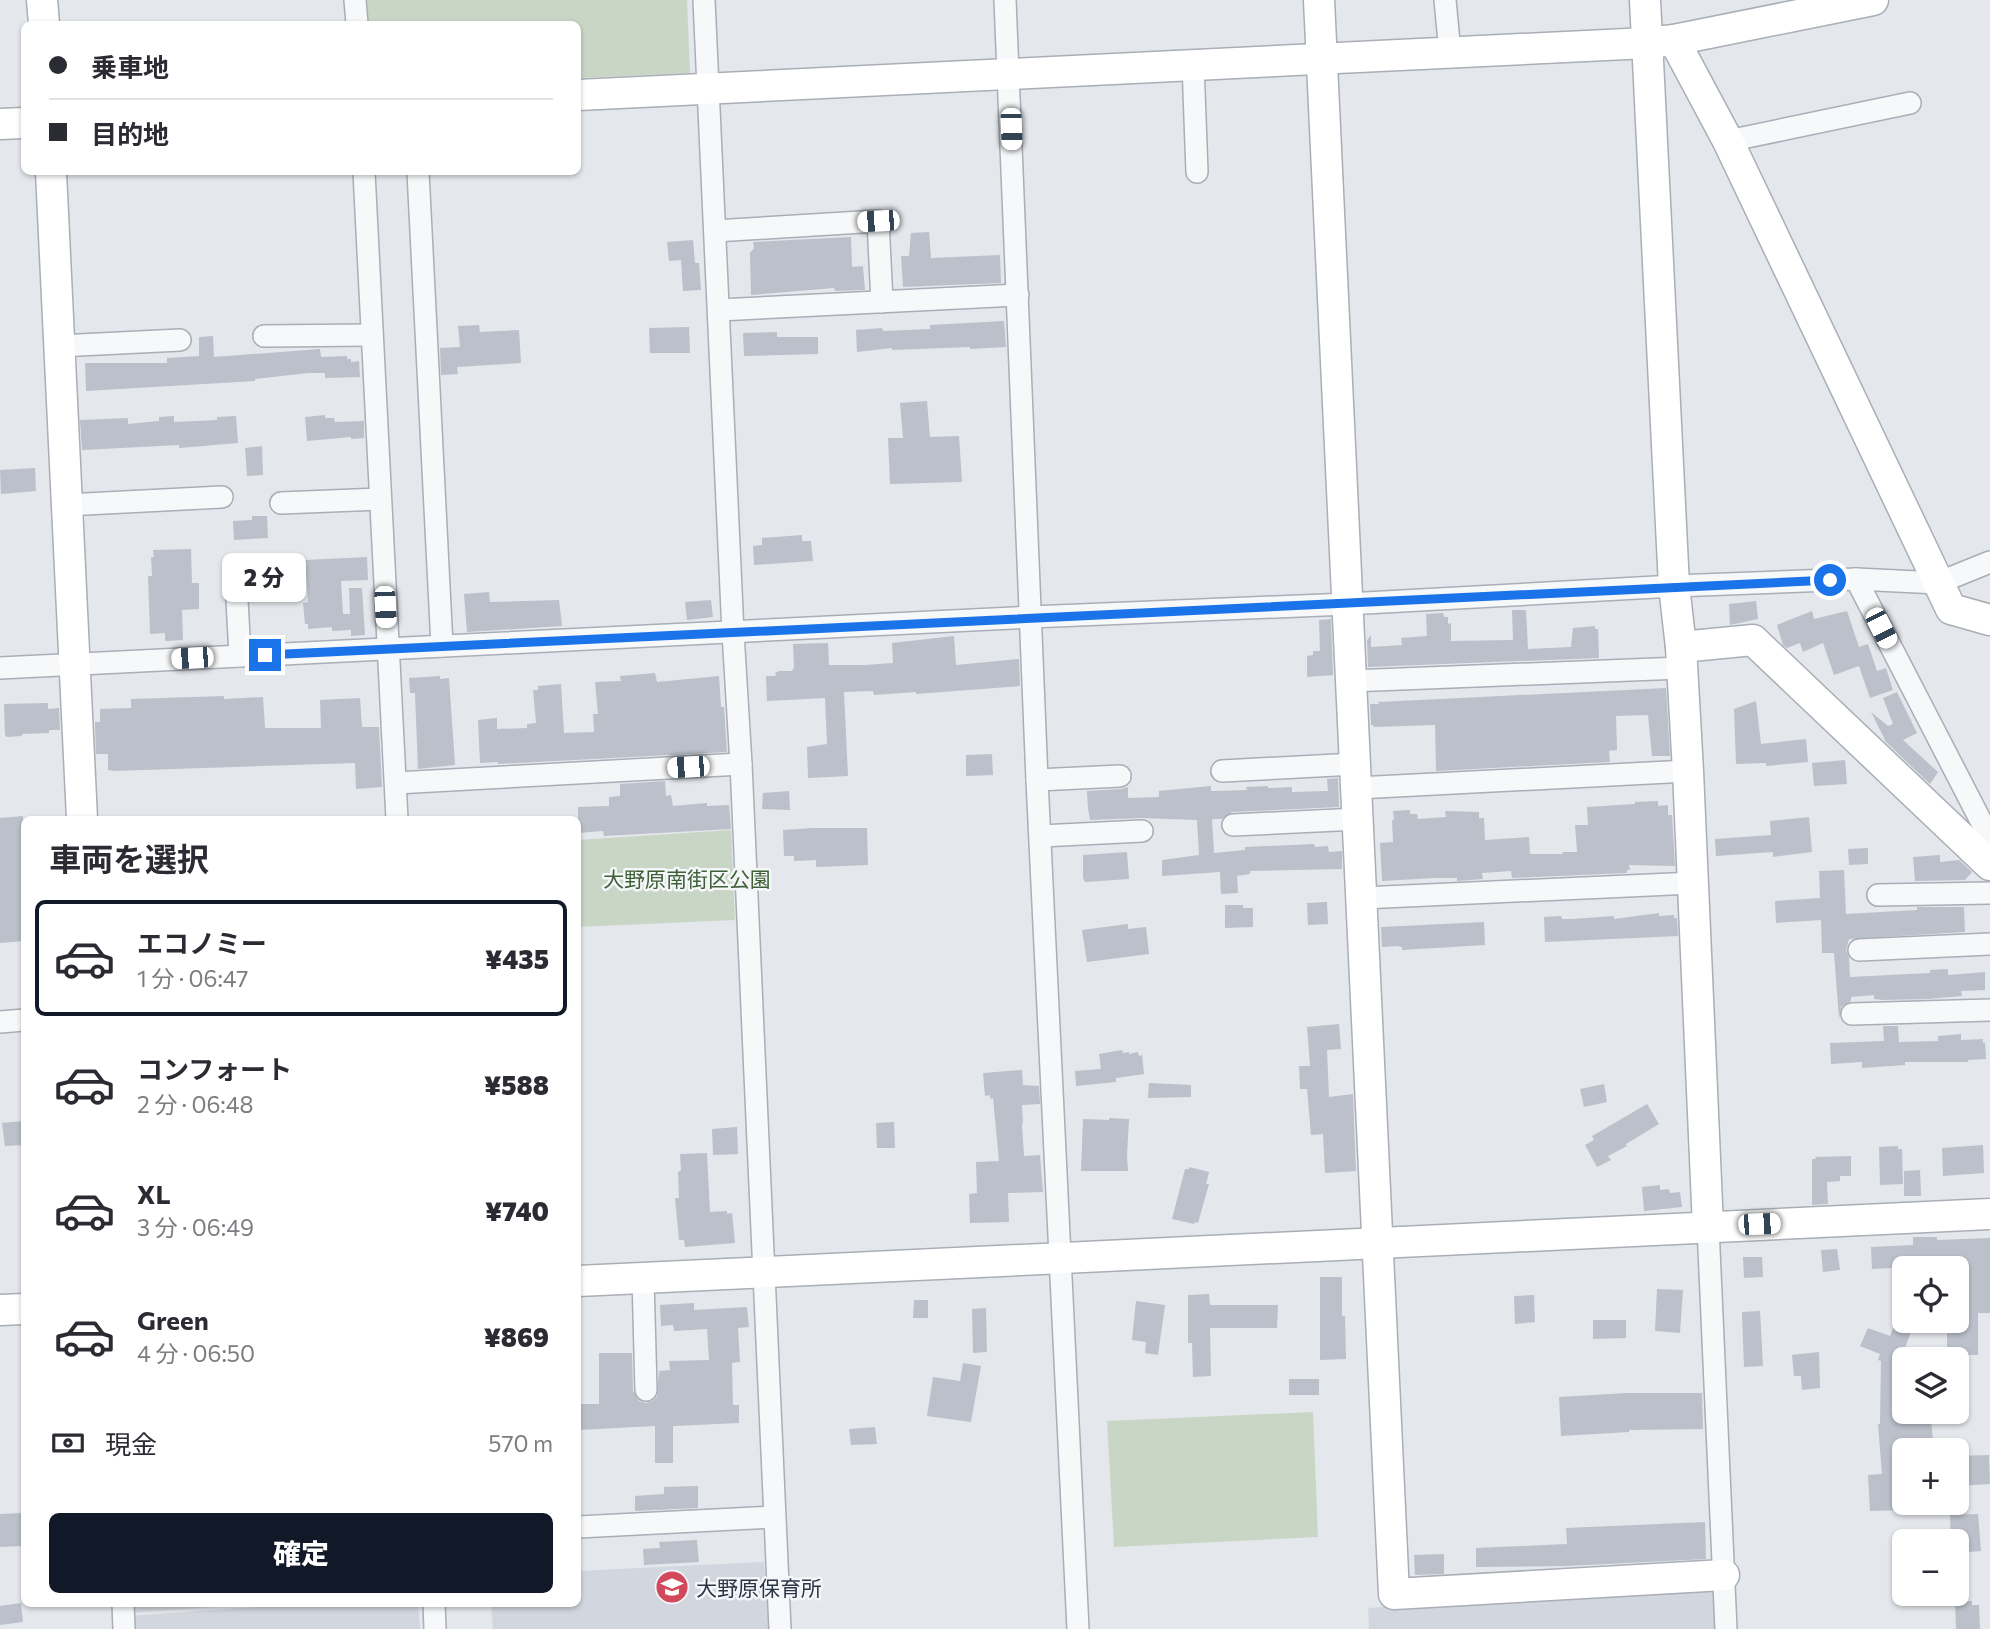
<!DOCTYPE html>
<html lang="ja">
<meta charset="utf-8">
<style>
body{margin:0;font-family:Commissioner,"Noto Sans JP",sans-serif;background:#f7f7f7;color:#2b2b33;height:100vh;display:flex;flex-direction:column;font-size:26px;white-space:nowrap}
*{box-sizing:border-box;margin:0}
p{font-size:23px;color:#7c7c81}
.icon{flex:none;width:38px;height:38px;fill:none;stroke:currentColor;stroke-width:2;stroke-linecap:round;stroke-linejoin:round}
.map{position:relative;flex:1;overflow:hidden}
.details{position:absolute;left:21px;top:816px;width:560px;height:791px;display:flex;flex-direction:column;background:#fff;border-radius:10px;box-shadow:0 2px 5px #0004}
.details>*{flex:none}
.top-card{position:absolute;left:21px;top:21px;width:560px;height:154px;border-radius:10px;box-shadow:0 2px 5px #0004;display:grid;align-content:center;height:154px;padding:0 28px;background:#fff}
.tools{position:absolute;left:1892px;top:1256px;display:grid;gap:14px}
.tools a{display:grid;place-items:center;width:77px;height:77px;border-radius:10px;background:#fff;box-shadow:0 2px 5px #0004;font-size:35px}
.end{position:absolute;width:32px;height:32px;margin:-16px;border:9px solid #1a73e8;background:#fff;box-shadow:0 0 0 4px #fff}
.from{border-radius:50%}
.bubble{position:absolute;height:49px;border-radius:10px;background:#fff;box-shadow:0 2px 5px #0004;font-size:23px;font-weight:800;line-height:49px;text-align:center}
.car{position:absolute;width:21px;height:42px;margin:-21px -10px;border-radius:9px;box-shadow:0 0 5px 2px #0007;background:linear-gradient(#fff 24%,#345 0 40%,#fff 0 76%,#345 0 86%,#fff 0)}
.top-card b{display:flex;align-items:center;gap:24px;height:66px;font-size:26px}
.top-card b+b{border-top:2px solid #e1e1e2}
.top-card i{width:18px;height:18px;background:#2b2b33}
ul{padding:0;list-style:none}
li{display:flex;align-items:center;gap:21px;height:116px;margin:0 14px 10px;padding:0 14px;border:4px solid transparent;border-radius:10px}
li div{flex:1}
li b{display:block;font-size:26px}
li em{font-style:normal;font-weight:800}
li.current{border-color:#111827}
li>.icon{width:63px;height:63px;stroke-width:1.5}
h2{padding:0 28px;font-size:32px;line-height:84px}
.pay{display:flex;align-items:center;gap:18px;height:77px;padding:0 28px;font-size:26px}
.pay p{margin-inline-start:auto}
.action{display:flex;gap:14px;margin-top:auto;padding:14px 28px}
.action a{flex:1;height:80px;border-radius:10px;background:#111827;color:#fff;font-size:28px;font-weight:800;line-height:80px;text-align:center}
.map>svg:first-child{display:block}
.built{fill:#d2d6de}
.green{fill:#c9d6c5}
.building{fill:#bbc0ca}
.lines{fill:none;stroke-linecap:round;stroke-linejoin:round}
.street-casing{stroke:#a9aeb7;stroke-width:24}
.secondary-casing{stroke:#a9aeb7;stroke-width:33}
.street{stroke:#f7f8fa;stroke-width:21}
.secondary{stroke:#fff;stroke-width:30}
.route{stroke:#1a73e8;stroke-width:9}
.labels{text-anchor:middle;dominant-baseline:central;stroke-width:5;stroke-linejoin:round;paint-order:stroke}
.park-label{font-size:21px;fill:#3f6138;stroke:#f4f6f9}
.poi-label{font-size:21px;fill:#2b3445;stroke:#f4f6f9;text-anchor:start}
</style>
<div class="map">
<svg width="1990" height="1629" viewBox="0 0 1990 1629">
<rect width="100%" height="100%" fill="#e4e7ec"/>
<g class="built">
<polygon points="764,1562 769,1629 493,1629 491,1603 578,1603 578,1571"/>
<polygon points="1714,1588 1715,1629 1369,1629 1368,1608"/>
<polygon points="127,1603 274,1603 127,1613"/>
<polygon points="313,1603 418,1603 420,1629 130,1629 130,1616"/>
</g>
<g class="green">
<polygon points="367,0 687,0 690,73 578,78 578,24 368,24"/>
<polygon points="731,830 735,920 578,927 578,840"/>
<polygon points="1313,1412 1318,1537 1114,1547 1107,1421"/>
</g>
<g class="building">
<polygon points="929,232 931,258 1000,255 1001,283 903,287 901,256 909,256 911,233"/>
<polygon points="851,237 852,267 863,266 865,290 835,291 834,288 751,295 750,253 754,248 753,242"/>
<polygon points="693,240 695,263 699,263 701,290 683,291 681,260 669,261 667,242"/>
<polygon points="1004,321 1006,347 970,349 970,347 892,350 892,348 857,352 856,330 882,328 883,331 930,329 930,325"/>
<polygon points="479,325 480,332 519,330 521,363 457,367 458,374 441,375 440,348 460,347 458,326"/>
<polygon points="689,327 690,353 650,353 649,328"/>
<polygon points="777,332 777,337 818,337 818,354 744,356 743,333"/>
<polygon points="213,336 214,357 320,349 321,357 347,356 347,359 351,359 351,362 359,361 360,377 325,378 325,373 308,373 255,379 255,381 86,391 85,363 167,363 167,358 199,356 199,337"/>
<polygon points="927,401 930,437 959,436 962,482 890,484 888,438 903,438 900,403"/>
<polygon points="325,415 325,418 334,418 335,422 364,421 364,438 351,439 351,437 307,441 305,417"/>
<polygon points="174,416 174,422 217,420 217,417 236,416 238,443 179,448 179,445 82,450 80,420 128,418 128,424 159,421 159,417"/>
<polygon points="262,446 263,475 247,476 245,448"/>
<polygon points="35,468 36,491 1,494 0,470"/>
<polygon points="252,516 267,516 268,538 234,540 233,521 252,520"/>
<polygon points="802,535 802,541 811,541 813,561 754,565 753,546 762,545 762,538"/>
<polygon points="191,549 192,583 199,583 199,609 182,610 183,640 165,641 165,633 150,634 148,576 152,576 151,557 154,557 153,550"/>
<polygon points="367,557 368,580 341,581 343,614 350,614 349,588 362,588 365,635 351,636 351,630 332,631 332,627 308,629 308,624 305,624 303,603 308,602 305,560"/>
<polygon points="489,592 490,602 559,600 562,626 467,632 464,594"/>
<polygon points="711,600 713,617 687,620 685,602"/>
<polygon points="1756,601 1758,619 1730,625 1729,604"/>
<polygon points="1512,610 1526,610 1528,649 1571,647 1573,628 1595,626 1595,629 1598,629 1599,658 1368,667 1367,640 1371,635 1371,647 1402,645 1401,638 1427,636 1426,614 1443,613 1444,617 1448,617 1448,624 1451,623 1451,641 1513,640"/>
<polygon points="1812,611 1814,619 1847,611 1859,647 1868,644 1877,671 1886,668 1893,690 1870,698 1859,666 1834,675 1823,643 1803,652 1800,643 1787,648 1783,645 1777,625"/>
<polygon points="1331,619 1333,675 1307,677 1307,656 1313,655 1313,651 1320,651 1319,620"/>
<polygon points="954,636 956,665 1019,659 1020,686 916,694 916,692 874,695 873,691 844,692 848,776 808,778 807,747 827,744 825,698 767,701 766,676 776,676 775,673 779,671 792,671 794,667 793,644 828,643 829,665 865,665 893,663 892,643"/>
<polygon points="655,673 657,682 719,676 721,707 724,707 727,752 498,764 498,762 480,763 478,720 497,718 497,729 527,728 527,724 536,723 533,690 538,690 538,686 561,684 564,733 594,732 593,714 598,714 595,682 621,681 620,676"/>
<polygon points="440,676 440,679 449,678 455,765 418,769 415,693 410,693 409,678"/>
<polygon points="1666,688 1670,756 1652,756 1648,715 1616,716 1617,750 1609,751 1610,762 1436,771 1435,725 1374,727 1373,725 1371,725 1370,704 1379,704 1378,702"/>
<polygon points="1897,692 1917,733 1903,740 1938,772 1930,784 1886,742 1871,712 1888,726 1893,724 1883,698"/>
<polygon points="224,696 224,699 263,697 265,728 321,728 320,700 360,698 362,727 379,727 382,787 356,789 355,763 114,771 108,770 108,754 96,754 95,722 100,722 100,709 131,708 131,699"/>
<polygon points="1756,701 1761,744 1806,739 1808,762 1766,766 1766,763 1736,764 1734,709"/>
<polygon points="48,703 48,709 59,708 60,730 49,730 49,733 22,734 22,736 7,737 5,735 4,704"/>
<polygon points="992,754 993,775 966,776 966,755"/>
<polygon points="1845,760 1847,784 1814,786 1812,763"/>
<polygon points="1338,778 1339,807 1232,812 1222,819 1212,819 1214,853 1245,850 1245,847 1314,844 1315,847 1328,846 1329,852 1342,851 1342,869 1250,871 1250,874 1237,876 1238,893 1221,894 1220,872 1162,876 1162,860 1199,855 1197,820 1141,818 1090,820 1088,808 1087,791 1121,789 1128,787 1128,798 1159,797 1159,791 1211,786 1211,791 1217,791 1247,790 1246,787 1268,786 1268,788 1292,787 1292,792 1328,791 1327,779"/>
<polygon points="665,781 666,796 671,795 673,806 707,803 707,806 729,805 731,829 604,836 603,831 578,833 578,807 609,806 609,797 620,796 620,784"/>
<polygon points="789,791 790,810 762,809 763,793"/>
<polygon points="1658,801 1658,806 1668,805 1668,815 1672,815 1675,866 1629,865 1630,870 1627,870 1627,873 1512,878 1511,871 1482,873 1483,879 1457,881 1457,878 1434,878 1382,881 1380,843 1393,842 1392,820 1394,820 1393,811 1410,810 1410,814 1417,814 1418,819 1446,817 1445,811 1479,812 1479,818 1484,818 1485,840 1529,837 1530,854 1563,854 1562,852 1577,852 1575,825 1588,825 1587,807 1635,804 1635,802"/>
<polygon points="23,816 24,941 0,943 0,818"/>
<polygon points="1809,817 1812,852 1773,857 1773,852 1716,856 1715,839 1771,835 1770,821"/>
<polygon points="812,828 867,828 868,865 816,867 816,860 794,861 794,856 784,856 783,830"/>
<polygon points="1868,848 1868,864 1849,865 1848,849"/>
<polygon points="1127,852 1129,879 1085,882 1083,878 1083,855"/>
<polygon points="1940,855 1940,862 1959,860 1972,872 1965,880 1915,881 1913,857"/>
<polygon points="1844,870 1846,914 1917,910 1917,907 1964,907 1965,932 1849,939 1846,950 1849,958 1850,977 1930,973 1930,970 1948,969 1948,975 1985,972 1985,990 1961,991 1962,996 1928,999 1883,1000 1874,999 1874,995 1851,997 1851,1001 1841,1007 1839,1019 1834,953 1822,953 1821,920 1776,923 1775,901 1820,898 1819,871"/>
<polygon points="1327,902 1328,924 1308,925 1307,903"/>
<polygon points="1225,905 1243,905 1243,908 1253,908 1253,927 1225,928"/>
<polygon points="1659,913 1659,916 1674,915 1674,918 1677,918 1678,936 1545,942 1544,917 1561,916 1562,919 1572,919 1614,916 1614,919"/>
<polygon points="1484,922 1485,945 1402,950 1402,947 1397,946 1382,947 1381,927"/>
<polygon points="1128,924 1128,929 1146,927 1149,954 1087,962 1082,930"/>
<polygon points="1339,1024 1341,1049 1327,1050 1329,1097 1353,1094 1356,1171 1325,1173 1323,1134 1311,1135 1307,1089 1300,1089 1299,1066 1310,1066 1307,1027"/>
<polygon points="1883,1026 1898,1026 1899,1042 1938,1041 1938,1036 1961,1034 1961,1040 1983,1039 1983,1043 1985,1043 1986,1059 1968,1060 1968,1062 1905,1062 1905,1065 1862,1068 1862,1062 1831,1064 1830,1043 1884,1041"/>
<polygon points="1122,1050 1123,1053 1129,1052 1129,1054 1138,1052 1139,1056 1142,1055 1144,1074 1116,1078 1116,1082 1076,1086 1075,1071 1101,1069 1099,1054"/>
<polygon points="1022,1070 1023,1085 1039,1086 1040,1104 1022,1105 1023,1123 1022,1124 1024,1156 1040,1155 1043,1192 1008,1193 1009,1222 970,1223 969,1194 977,1193 976,1162 999,1161 993,1098 990,1099 990,1095 985,1096 983,1073"/>
<polygon points="1149,1083 1191,1085 1191,1097 1148,1098"/>
<polygon points="1604,1084 1607,1102 1584,1107 1580,1089"/>
<polygon points="1647,1104 1659,1124 1626,1144 1627,1146 1608,1156 1611,1160 1597,1167 1585,1145 1594,1140 1592,1136"/>
<polygon points="1109,1118 1129,1119 1127,1156 1128,1171 1081,1171 1083,1119 1109,1120"/>
<polygon points="24,1121 24,1145 5,1146 2,1123"/>
<polygon points="894,1122 895,1148 877,1148 876,1123"/>
<polygon points="737,1127 738,1154 713,1155 712,1129"/>
<polygon points="1983,1145 1984,1173 1943,1176 1942,1148"/>
<polygon points="1898,1146 1898,1149 1902,1149 1903,1184 1880,1185 1879,1147"/>
<polygon points="707,1153 710,1212 727,1211 727,1214 732,1213 735,1243 685,1247 684,1240 679,1240 675,1198 679,1198 678,1172 681,1170 680,1154"/>
<polygon points="1851,1156 1851,1176 1840,1176 1840,1181 1827,1182 1828,1204 1812,1205 1812,1159 1816,1159 1815,1157"/>
<polygon points="1189,1167 1209,1172 1206,1184 1209,1184 1198,1223 1195,1222 1194,1224 1172,1219 1185,1169 1189,1169"/>
<polygon points="1920,1170 1921,1196 1904,1196 1904,1171"/>
<polygon points="1660,1185 1660,1190 1669,1189 1670,1193 1680,1192 1682,1207 1644,1211 1642,1187"/>
<polygon points="1913,1237 1937,1237 1937,1240 1990,1238 1990,1313 1978,1313 1978,1355 1947,1355 1947,1333 1956,1333 1956,1269 1913,1269 1913,1267 1872,1269 1871,1247 1913,1245"/>
<polygon points="1837,1249 1840,1270 1823,1272 1821,1250"/>
<polygon points="1743,1257 1762,1257 1763,1277 1744,1278"/>
<polygon points="1320,1277 1342,1277 1342,1316 1345,1316 1346,1359 1320,1360"/>
<polygon points="1657,1289 1683,1290 1680,1333 1655,1331"/>
<polygon points="1209,1294 1210,1305 1278,1305 1277,1328 1210,1328 1211,1376 1193,1377 1192,1343 1188,1343 1188,1295"/>
<polygon points="1534,1295 1535,1322 1515,1324 1514,1296"/>
<polygon points="914,1300 928,1300 928,1318 913,1318"/>
<polygon points="1136,1301 1165,1305 1158,1355 1145,1353 1146,1342 1132,1340"/>
<polygon points="694,1303 694,1310 747,1307 749,1327 738,1328 740,1362 732,1363 733,1405 739,1405 739,1423 673,1426 673,1463 655,1463 655,1426 578,1430 578,1404 599,1404 599,1353 632,1353 633,1391 639,1401 646,1403 652,1401 657,1397 659,1371 670,1370 669,1361 709,1360 707,1329 674,1331 673,1325 661,1326 660,1305"/>
<polygon points="986,1308 987,1352 973,1353 972,1309"/>
<polygon points="1760,1311 1763,1366 1744,1367 1742,1312"/>
<polygon points="1593,1320 1626,1320 1626,1338 1593,1339"/>
<polygon points="1895,1323 1912,1329 1893,1381 1904,1381 1904,1422 1931,1420 1934,1451 1904,1451 1904,1510 1870,1511 1868,1475 1882,1474 1878,1424 1880,1424 1881,1361 1878,1360 1880,1354 1860,1346 1868,1328 1890,1336"/>
<polygon points="1819,1352 1820,1388 1802,1390 1801,1376 1794,1376 1792,1355"/>
<polygon points="963,1363 981,1366 971,1422 927,1416 933,1377 960,1381"/>
<rect x="1289" y="1379" width="30" height="16"/>
<polygon points="1627,1393 1702,1393 1703,1429 1629,1430 1629,1432 1561,1436 1559,1397"/>
<polygon points="875,1427 877,1444 851,1445 849,1429"/>
<polygon points="1989,1455 1990,1484 1956,1486 1956,1456"/>
<polygon points="698,1486 698,1508 635,1511 635,1496 664,1494 664,1487"/>
<polygon points="23,1513 24,1546 0,1547 0,1514"/>
<polygon points="1978,1514 1981,1551 1956,1553 1956,1542 1951,1542 1950,1515"/>
<polygon points="1705,1522 1706,1559 1568,1566 1476,1567 1476,1548 1567,1544 1566,1528"/>
<polygon points="697,1540 699,1562 644,1565 643,1549 660,1548 659,1542"/>
<polygon points="1444,1554 1444,1574 1415,1575 1414,1555"/>
<polygon points="1972,1601 1972,1605 1979,1605 1980,1629 1956,1629 1955,1602"/>
<polygon points="21,1603 23,1622 0,1625 0,1606"/>
</g>
<g class="lines">
<defs>
<g id="street">
<polyline points="355,0 357,24"/>
<polyline points="704,0 733,633 741,764 780,1629"/>
<polyline points="1005,0 1037,780 1078,1629"/>
<polyline points="1445,0 1450,52"/>
<polyline points="1193,64 1197,172"/>
<polyline points="1728,141 1910,103"/>
<polyline points="364,172 397,819"/>
<polyline points="418,172 442,646"/>
<polyline points="715,231 878,221 882,302"/>
<polyline points="719,310 1018,295"/>
<polyline points="264,336 372,335"/>
<polyline points="59,346 180,340"/>
<polyline points="281,503 380,499"/>
<polyline points="66,505 222,497"/>
<polyline points="1856,579 1983,825 1990,852"/>
<polyline points="236,581 240,656"/>
<polyline points="0,668 1031,617 1347,604 1674,586 1856,579 1938,583 1990,562"/>
<polyline points="1351,681 1681,668"/>
<polyline points="1222,771 1355,764"/>
<polyline points="1037,780 1120,776"/>
<polyline points="396,783 741,764"/>
<polyline points="1357,788 1688,771"/>
<polyline points="1233,825 1358,819"/>
<polyline points="1041,836 1142,831"/>
<polyline points="1878,895 1990,893"/>
<polyline points="1362,898 1693,883"/>
<polyline points="1859,950 1990,944"/>
<polyline points="1852,1014 1990,1010"/>
<polyline points="0,1022 24,1020"/>
<polyline points="1708,1227 1726,1629"/>
<polyline points="643,1278 646,1390"/>
<polyline points="578,1527 774,1517"/>
<polyline points="123,1603 124,1629"/>
<polyline points="434,1603 435,1629"/>
</g>
<g id="secondary">
<polyline points="42,0 44,24"/>
<polyline points="1319,0 1394,1594 1724,1575"/>
<polyline points="1645,0 1674,586 1681,647 1688,771 1708,1227"/>
<polyline points="1674,40 1728,141 1951,609 1990,620"/>
<polyline points="578,95 1647,43 1674,40 1873,0"/>
<polyline points="0,124 24,123"/>
<polyline points="51,172 82,819"/>
<polyline points="1681,647 1753,640 1990,865"/>
<polyline points="578,1281 1990,1214"/>
<polyline points="0,1310 24,1309"/>
</g>
</defs>
<use href="#street" class="street-casing"/>
<use href="#secondary" class="secondary-casing"/>
<use href="#street" class="street"/>
<use href="#secondary" class="secondary"/>
</g>
<g class="lines">
<polyline class="route" points="265,655 1830,580"/>
</g>
<defs>
<symbol id="school-disc" viewBox="-11 -11 22 22"><circle r="9.5" fill="#d1495b" stroke="#f4f6f9"/><path d="M0-5L7-2L0 1L-7-2ZM-4 1L0 2.5L4 1V4Q0 6-4 4Z" fill="#fff"/></symbol>
</defs>
<g fill-rule="evenodd">
<use href="#school-disc" x="653" y="1568" width="38" height="38"/>
</g>
<g class="labels">
<g class="park-label">
<text x="687" y="878">大野原南街区公園</text>
</g>
<g class="poi-label">
<text x="696" y="1587">大野原保育所</text>
</g>
</g>
</svg>
<div class="tools">
<a><svg class="icon" aria-label="locate" viewBox="0 0 24 24"><circle cx="12" cy="12" r="6"/><path d="M12 2v4M12 18v4M2 12h4M18 12h4"/></svg></a>
<a><svg class="icon" aria-label="layers" viewBox="0 0 24 24"><path d="M12 4l9 5-9 5-9-5zM3 14l9 5 9-5"/></svg></a>
<a>+</a>
<a>−</a>
</div>
<i class="end from" style="left:1830px;top:580px"></i>
<i class="end" style="left:265px;top:655px"></i>
<div class="bubble" style="left:222px;top:553px;width:84px">2 分</div>
<i class="car" style="left:1011px;top:129px;rotate:178deg"></i>
<i class="car" style="left:878px;top:221px;rotate:267deg"></i>
<i class="car" style="left:385px;top:607px;rotate:177deg"></i>
<i class="car" style="left:1881px;top:628px;rotate:153deg"></i>
<i class="car" style="left:192px;top:658px;rotate:267deg"></i>
<i class="car" style="left:688px;top:767px;rotate:267deg"></i>
<i class="car" style="left:1759px;top:1224px;rotate:88deg"></i>
<div class="top-card">
<b><i class="from"></i>乗車地</b>
<b><i></i>目的地</b>
</div>
<section class="details">
<h2>車両を選択</h2>
<ul>
<li class="current"><svg class="icon" aria-label="car" viewBox="0 0 24 24"><path d="M5 17H2v-5l4-1 3-4h7l3 4 3 1v5h-3M9 17h6M6 11h13"/><circle cx="7" cy="17" r="2"/><circle cx="17" cy="17" r="2"/></svg><div><b>エコノミー</b><p>1 分 · 06:47</p></div><em>¥435</em></li>
<li><svg class="icon" aria-label="car" viewBox="0 0 24 24"><path d="M5 17H2v-5l4-1 3-4h7l3 4 3 1v5h-3M9 17h6M6 11h13"/><circle cx="7" cy="17" r="2"/><circle cx="17" cy="17" r="2"/></svg><div><b>コンフォート</b><p>2 分 · 06:48</p></div><em>¥588</em></li>
<li><svg class="icon" aria-label="car" viewBox="0 0 24 24"><path d="M5 17H2v-5l4-1 3-4h7l3 4 3 1v5h-3M9 17h6M6 11h13"/><circle cx="7" cy="17" r="2"/><circle cx="17" cy="17" r="2"/></svg><div><b>XL</b><p>3 分 · 06:49</p></div><em>¥740</em></li>
<li><svg class="icon" aria-label="car" viewBox="0 0 24 24"><path d="M5 17H2v-5l4-1 3-4h7l3 4 3 1v5h-3M9 17h6M6 11h13"/><circle cx="7" cy="17" r="2"/><circle cx="17" cy="17" r="2"/></svg><div><b>Green</b><p>4 分 · 06:50</p></div><em>¥869</em></li>
</ul>
<div class="pay"><svg class="icon" aria-label="cash" viewBox="0 0 24 24"><path d="M3 7h18v10H3z"/><circle cx="12" cy="12" r="2"/></svg>現金<p>570 m</p></div>
<div class="action"><a>確定</a></div>
</section>
</div>
